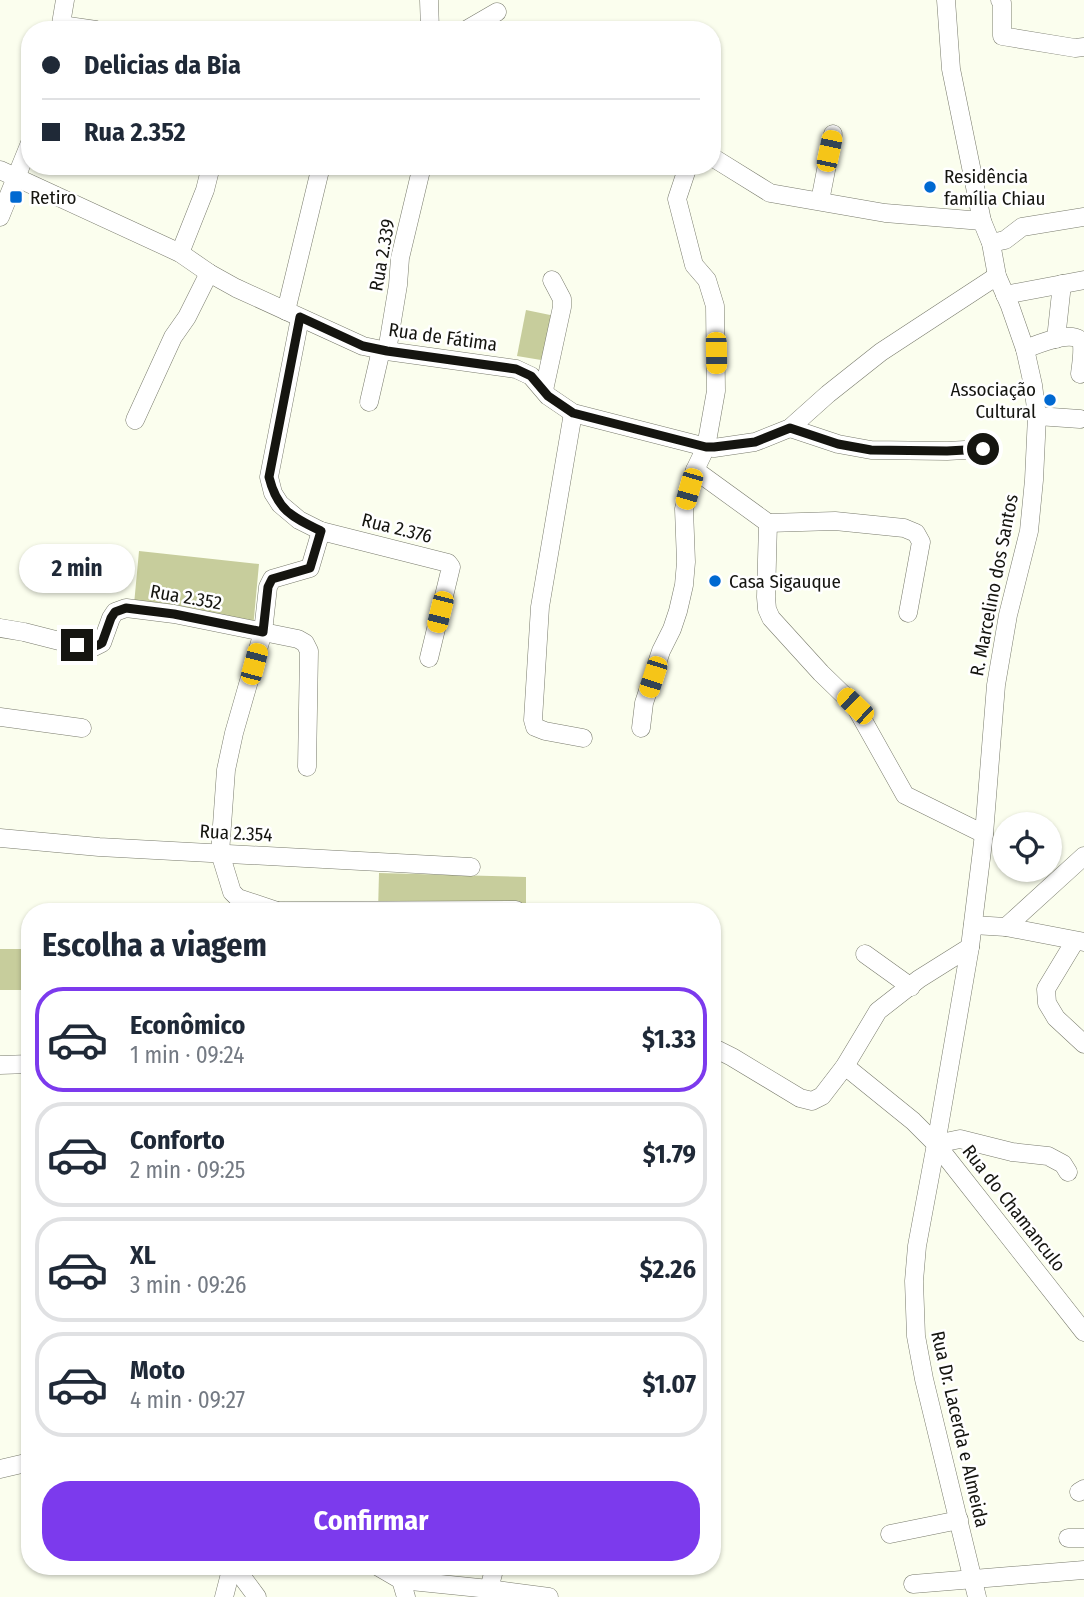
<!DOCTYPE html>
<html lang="pt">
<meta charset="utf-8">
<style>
body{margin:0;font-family:"Fira Sans Condensed",sans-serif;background:#f6f6f7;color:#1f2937;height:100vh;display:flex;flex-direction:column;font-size:26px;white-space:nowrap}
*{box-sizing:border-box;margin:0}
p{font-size:23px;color:#747a83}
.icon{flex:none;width:38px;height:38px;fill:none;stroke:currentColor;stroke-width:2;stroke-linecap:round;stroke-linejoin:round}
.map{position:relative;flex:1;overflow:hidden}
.details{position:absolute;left:21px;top:903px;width:700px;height:672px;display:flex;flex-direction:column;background:#fff;border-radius:28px;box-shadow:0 2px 5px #0004}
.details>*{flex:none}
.banner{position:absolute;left:21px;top:21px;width:700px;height:154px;border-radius:28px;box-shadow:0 2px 5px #0004;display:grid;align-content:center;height:154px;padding:0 21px;background:#fff}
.fabs{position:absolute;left:992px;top:812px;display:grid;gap:14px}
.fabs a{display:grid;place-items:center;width:70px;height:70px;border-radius:50%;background:#fff;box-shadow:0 2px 5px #0004;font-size:35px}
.end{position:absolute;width:32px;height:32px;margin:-16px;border:9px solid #151510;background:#fff;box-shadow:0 0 0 4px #fff}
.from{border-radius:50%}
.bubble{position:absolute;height:49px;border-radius:24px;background:#fff;box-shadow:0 2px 5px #0004;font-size:23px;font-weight:700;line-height:49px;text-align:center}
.car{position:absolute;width:21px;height:42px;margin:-21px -10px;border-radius:9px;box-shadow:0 0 5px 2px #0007;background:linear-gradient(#f5c518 24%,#345 0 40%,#f5c518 0 76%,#345 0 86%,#f5c518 0)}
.banner b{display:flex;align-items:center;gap:24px;height:66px;font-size:26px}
.banner b+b{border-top:2px solid #e0e1e3}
.banner i{width:18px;height:18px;background:#1f2937}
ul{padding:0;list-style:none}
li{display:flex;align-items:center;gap:21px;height:105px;margin:0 14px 10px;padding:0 7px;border:4px solid #e0e1e3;border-radius:28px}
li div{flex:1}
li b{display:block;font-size:26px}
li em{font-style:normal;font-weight:700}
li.on{border-color:#7c3aed}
li>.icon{width:63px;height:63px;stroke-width:1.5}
h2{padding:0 21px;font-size:32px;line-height:84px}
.action{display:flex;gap:14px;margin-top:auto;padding:14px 21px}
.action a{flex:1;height:80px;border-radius:28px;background:#7c3aed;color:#fff;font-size:28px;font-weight:700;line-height:80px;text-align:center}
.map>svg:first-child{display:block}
.green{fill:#c7cd9c}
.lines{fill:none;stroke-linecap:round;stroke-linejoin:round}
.minor-casing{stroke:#797b6d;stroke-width:19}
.minor{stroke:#fff;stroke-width:18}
.route{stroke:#151510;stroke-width:9}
.poi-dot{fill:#0069d1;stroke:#fff;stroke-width:2.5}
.labels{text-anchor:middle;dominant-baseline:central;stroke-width:5;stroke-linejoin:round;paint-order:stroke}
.poi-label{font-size:19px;fill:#151510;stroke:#fff;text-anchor:start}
.street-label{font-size:19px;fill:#151510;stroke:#fff}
</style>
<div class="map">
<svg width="1084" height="1597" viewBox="0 0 1084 1597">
<rect width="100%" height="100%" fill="#fbfeee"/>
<g class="green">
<polygon points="526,310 555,316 547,361 517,356"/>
<polygon points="139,551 259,564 253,628 133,615"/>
<polygon points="379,873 526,877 526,912 378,912"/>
<rect x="0" y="949" width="30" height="41"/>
</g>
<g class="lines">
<defs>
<g id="minor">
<polyline points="429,0 430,30"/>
<polyline points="946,0 951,69 982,221 991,243 997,276 1010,306 1025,349 1033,385 1037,416 1034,480 1029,531 1008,615 996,685 984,834 970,947 936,1144 917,1246 914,1281 916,1336 924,1379 977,1597"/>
<polyline points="1000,0 1002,3 1002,36 1075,48 1084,47"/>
<polyline points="61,25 96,30"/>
<polyline points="60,30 65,0"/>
<polyline points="466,30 497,12"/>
<polyline points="712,157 770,193 885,213 982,221"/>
<polyline points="0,170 180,253 209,273 236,288 363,346 387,351 516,369 531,376 548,396 573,413 706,447 714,448 755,442 790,428 828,394 881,352 997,276"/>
<polyline points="820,201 833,134"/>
<polyline points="0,217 30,143"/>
<polyline points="991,243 1005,240 1022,227 1084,217"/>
<polyline points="180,253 205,190 211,166"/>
<polyline points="1005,295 1084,280"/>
<polyline points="286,311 321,166"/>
<polyline points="300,318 269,477 273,493 280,504 299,520 321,531 448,563 451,567 429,658"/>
<polyline points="1056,339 1062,284"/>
<path d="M1025 349C1036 345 1079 326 1082 345 1083 354 1081 365 1080 374"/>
<polyline points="387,351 398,285 400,258 422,166"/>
<polyline points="544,390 562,307 562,299 552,280"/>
<polyline points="369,402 381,350"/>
<polyline points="573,413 540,607 533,720 535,727 545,731 583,738"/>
<polyline points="1037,416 1080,419"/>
<polyline points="135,420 173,337 187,317 209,273"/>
<polyline points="790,428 838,444 871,450 947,451 983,449"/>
<polyline points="695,470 768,523"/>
<polyline points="768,523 766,597 767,609 771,618 821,673 855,706 905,795 984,834"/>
<polyline points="768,523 835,521 904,528 916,533 921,542 908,613"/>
<polyline points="0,628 24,632 83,647 94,647 102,643 111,618 115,612 126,608 174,614 298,639 305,643 309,651 307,767"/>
<polyline points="0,717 82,728"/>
<polyline points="641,728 644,703 661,651 672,629 678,611 684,585 686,562 684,509 695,470 706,447 716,391 715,306 707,280 694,265 677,199 688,166"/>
<polyline points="0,838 99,847 471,867"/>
<polyline points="278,911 516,910"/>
<polyline points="280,912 238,898 232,892 220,853 226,770 234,733 263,632 268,587 272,579 310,568 321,531"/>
<polyline points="973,925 1006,927 1084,942"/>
<polyline points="1006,927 1084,856"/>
<polyline points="1075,941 1046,989 1047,1003 1056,1018 1084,1044"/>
<polyline points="865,954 911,987"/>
<polyline points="712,1047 732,1057 800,1098 812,1101 822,1096 845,1066 878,1011 919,979 970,947"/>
<polyline points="0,1065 30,1064"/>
<polyline points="845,1066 913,1121 936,1144 1084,1332"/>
<polyline points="936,1144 960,1139 1012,1152 1048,1156 1063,1164 1068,1172"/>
<polyline points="0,1469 30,1462"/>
<polyline points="1079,1492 1084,1489"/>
<polyline points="890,1534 959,1520"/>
<polyline points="1068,1538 1084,1538"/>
<polyline points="234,1566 257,1597"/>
<polyline points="377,1566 401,1580 489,1589 549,1597"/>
<polyline points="401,1580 406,1597"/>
<polyline points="913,1584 1084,1570"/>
<polyline points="489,1589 495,1566"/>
<polyline points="224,1597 232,1566"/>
</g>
</defs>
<use href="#minor" class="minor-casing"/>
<use href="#minor" class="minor"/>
</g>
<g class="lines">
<path class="route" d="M77 645C86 648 94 648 102 643L111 618 115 612 126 608 174 614 263 632 268 587 272 579 310 568 321 531C292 517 277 510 269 477L300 317 363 346 387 351 516 369 531 376 548 396 573 413 706 447H714L755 442 790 428 838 444 871 450 947 451 983 449"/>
</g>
<g class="poi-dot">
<circle cx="930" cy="187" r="7"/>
<rect x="9" y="190" width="14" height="14" rx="3.5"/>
<circle cx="1050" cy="400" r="7"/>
<circle cx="715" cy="581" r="7"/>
</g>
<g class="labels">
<g class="poi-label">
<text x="944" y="176">Residência<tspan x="944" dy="22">família Chiau</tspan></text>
<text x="30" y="197">Retiro</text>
<text x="1036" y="389" text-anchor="end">Associação<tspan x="1036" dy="22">Cultural</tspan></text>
<text x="729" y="581">Casa Sigauque</text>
</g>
<g class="street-label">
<text transform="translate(382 255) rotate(-80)">Rua 2.339</text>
<text transform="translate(443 337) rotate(8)">Rua de Fátima</text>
<text transform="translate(397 528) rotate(14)">Rua 2.376</text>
<text transform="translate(994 585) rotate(-79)">R. Marcelino dos Santos</text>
<text transform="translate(186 597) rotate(10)">Rua 2.352</text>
<text transform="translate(236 833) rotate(3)">Rua 2.354</text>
<text transform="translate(1014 1208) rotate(52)">Rua do Chamanculo</text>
<text transform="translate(960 1429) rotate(77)">Rua Dr. Lacerda e Almeida</text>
</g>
</g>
</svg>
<div class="fabs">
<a><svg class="icon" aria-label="locate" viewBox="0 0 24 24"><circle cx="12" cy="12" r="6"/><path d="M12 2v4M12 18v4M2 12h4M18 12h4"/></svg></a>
</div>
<i class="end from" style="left:983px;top:449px"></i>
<i class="end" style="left:77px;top:645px"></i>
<div class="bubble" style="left:19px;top:544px;width:116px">2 min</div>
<i class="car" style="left:829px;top:151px;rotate:12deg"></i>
<i class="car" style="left:716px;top:353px;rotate:179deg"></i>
<i class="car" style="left:689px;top:489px;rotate:196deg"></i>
<i class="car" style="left:440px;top:612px;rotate:194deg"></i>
<i class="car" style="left:254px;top:664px;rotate:15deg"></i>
<i class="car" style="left:653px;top:677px;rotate:198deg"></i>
<i class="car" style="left:855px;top:706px;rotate:314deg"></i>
<div class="banner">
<b><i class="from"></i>Delicias da Bia</b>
<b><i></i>Rua 2.352</b>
</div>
<section class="details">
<h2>Escolha a viagem</h2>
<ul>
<li class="on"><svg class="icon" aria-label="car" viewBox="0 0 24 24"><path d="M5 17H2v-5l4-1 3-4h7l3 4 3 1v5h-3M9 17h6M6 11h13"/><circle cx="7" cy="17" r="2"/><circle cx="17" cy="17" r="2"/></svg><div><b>Econômico</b><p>1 min · 09:24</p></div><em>$1.33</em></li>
<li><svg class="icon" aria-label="car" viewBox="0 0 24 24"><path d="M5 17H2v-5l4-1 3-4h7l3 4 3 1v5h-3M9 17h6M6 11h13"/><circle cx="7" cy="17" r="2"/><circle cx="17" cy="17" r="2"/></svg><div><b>Conforto</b><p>2 min · 09:25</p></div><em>$1.79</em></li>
<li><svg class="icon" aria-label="car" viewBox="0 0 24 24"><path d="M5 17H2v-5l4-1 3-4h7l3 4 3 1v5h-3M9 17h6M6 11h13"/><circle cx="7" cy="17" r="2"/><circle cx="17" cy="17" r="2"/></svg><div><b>XL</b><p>3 min · 09:26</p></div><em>$2.26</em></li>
<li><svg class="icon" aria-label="car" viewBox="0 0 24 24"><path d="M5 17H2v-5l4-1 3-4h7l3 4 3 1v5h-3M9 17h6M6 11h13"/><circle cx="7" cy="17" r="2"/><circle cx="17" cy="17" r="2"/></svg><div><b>Moto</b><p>4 min · 09:27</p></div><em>$1.07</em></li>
</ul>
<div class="action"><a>Confirmar</a></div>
</section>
</div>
